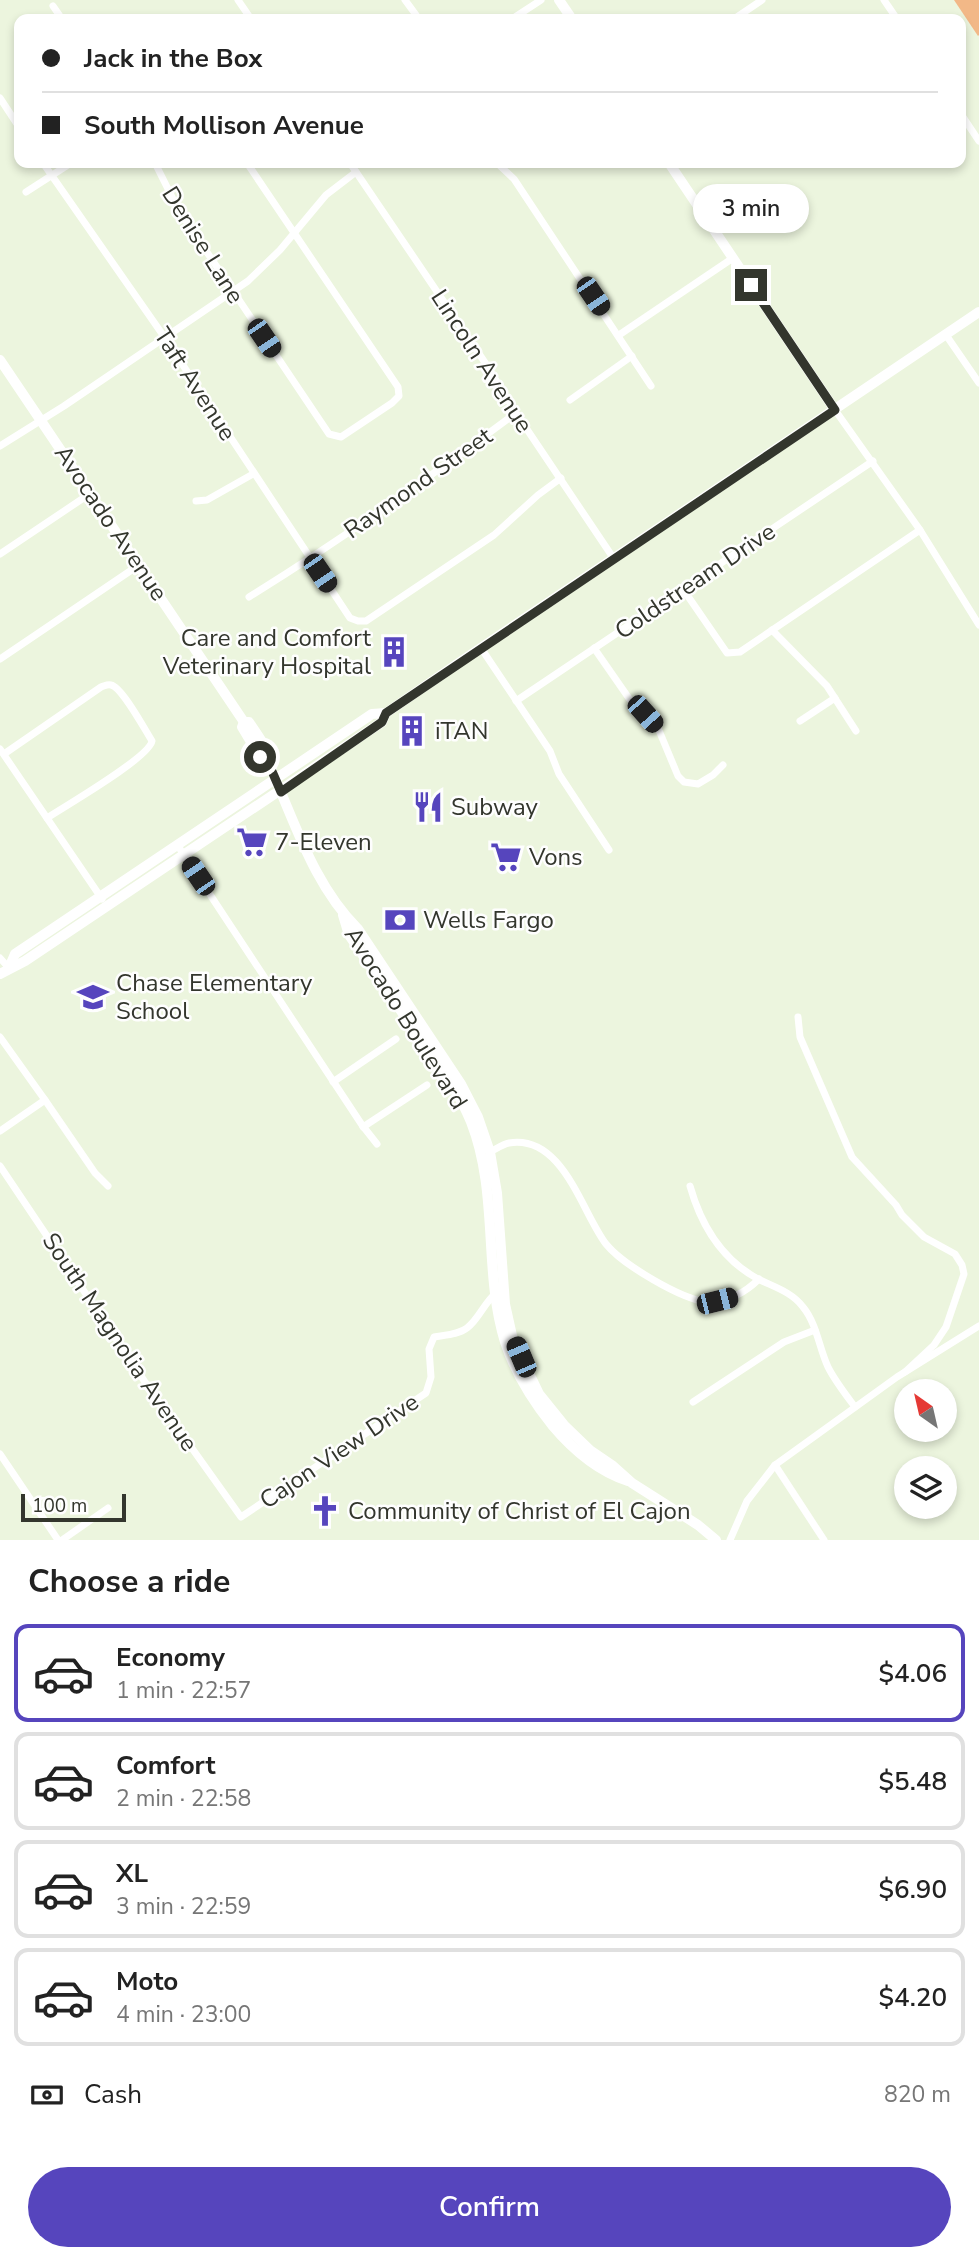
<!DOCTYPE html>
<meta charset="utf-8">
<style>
body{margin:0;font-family:"Nunito Sans",sans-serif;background:#f2f2f2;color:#222;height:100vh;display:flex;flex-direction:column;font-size:26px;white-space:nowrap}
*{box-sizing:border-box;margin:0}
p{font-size:23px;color:#767676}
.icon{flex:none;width:38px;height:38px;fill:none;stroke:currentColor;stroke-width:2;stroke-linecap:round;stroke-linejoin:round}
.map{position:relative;height:1540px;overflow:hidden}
.side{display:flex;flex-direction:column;background:#fff;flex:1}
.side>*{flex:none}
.hud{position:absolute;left:14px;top:14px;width:952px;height:154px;border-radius:14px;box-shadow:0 4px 10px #0003;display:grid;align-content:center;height:154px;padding:0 28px;background:#fff}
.needle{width:46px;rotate:326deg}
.tools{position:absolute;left:894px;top:1379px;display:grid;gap:14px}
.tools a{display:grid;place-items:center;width:63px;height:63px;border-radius:50%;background:#fff;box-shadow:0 4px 10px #0003;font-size:35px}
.scale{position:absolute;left:21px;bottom:18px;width:105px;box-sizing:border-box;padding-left:7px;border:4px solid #33362d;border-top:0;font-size:19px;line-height:24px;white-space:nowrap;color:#33362d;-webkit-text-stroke:5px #fefefe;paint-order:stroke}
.end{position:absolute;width:32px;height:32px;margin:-16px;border:9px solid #33362d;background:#fff;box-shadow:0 0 0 4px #fff}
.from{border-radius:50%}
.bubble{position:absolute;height:49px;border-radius:24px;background:#fff;box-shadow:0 4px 10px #0003;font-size:23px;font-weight:600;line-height:49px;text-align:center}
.car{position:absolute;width:21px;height:42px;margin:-21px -10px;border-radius:9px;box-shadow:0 0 5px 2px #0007;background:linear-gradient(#222 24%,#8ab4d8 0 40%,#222 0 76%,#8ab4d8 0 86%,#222 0)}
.hud b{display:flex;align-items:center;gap:24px;height:66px;font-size:26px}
.hud b+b{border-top:2px solid #e0e0e0}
.hud i{width:18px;height:18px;background:#222}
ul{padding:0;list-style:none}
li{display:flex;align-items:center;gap:21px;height:98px;margin:0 14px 10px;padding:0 14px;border:4px solid #e0e0e0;border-radius:14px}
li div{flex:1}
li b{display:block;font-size:26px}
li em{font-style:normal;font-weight:600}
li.on{border-color:#5645bd}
li>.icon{width:63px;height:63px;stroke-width:1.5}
h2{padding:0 28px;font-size:32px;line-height:84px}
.pay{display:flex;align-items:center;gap:18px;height:77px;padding:0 28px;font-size:26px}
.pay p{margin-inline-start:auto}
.primary-button{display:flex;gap:14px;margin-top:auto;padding:14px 28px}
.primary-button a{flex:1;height:80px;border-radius:42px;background:#5645bd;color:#fff;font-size:28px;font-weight:600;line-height:80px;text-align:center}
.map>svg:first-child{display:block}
.green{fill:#f2b887}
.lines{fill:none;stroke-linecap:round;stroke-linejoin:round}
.minor{stroke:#fff;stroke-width:7}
.secondary{stroke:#fff;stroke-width:10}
.route{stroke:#33362d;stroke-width:9}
.labels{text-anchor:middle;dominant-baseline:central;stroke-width:5;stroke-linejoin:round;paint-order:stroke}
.street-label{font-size:24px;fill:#33362d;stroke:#fefefe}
.poi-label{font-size:24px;fill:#33362d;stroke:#fefefe;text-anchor:start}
</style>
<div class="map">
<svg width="979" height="1540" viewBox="0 0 979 1540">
<rect width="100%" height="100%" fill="#ecf5de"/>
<polygon class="green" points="954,0 979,0 979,35 978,36"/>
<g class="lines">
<g class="minor">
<polyline points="238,0 251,19"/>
<polyline points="405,0 419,19"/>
<polyline points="884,0 897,19"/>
<polyline points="53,6 62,19"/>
<polyline points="512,19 541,0"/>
<polyline points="734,19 762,0"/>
<polyline points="0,98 19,127"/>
<polyline points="961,114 979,141"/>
<polyline points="43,163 165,338 350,618 358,621 366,621 494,535 538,495 561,478"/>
<polyline points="155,163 178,209 329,434 341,437 392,403 399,396 398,387 247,163"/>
<polyline points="350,163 488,367 516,413 614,559"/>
<polyline points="497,163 514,179 651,386"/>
<polyline points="26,192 71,163"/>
<polyline points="619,335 733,258"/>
<polyline points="946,335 979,383"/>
<polyline points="570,400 632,356"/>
<polyline points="835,410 920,530 979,625"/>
<polyline points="0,446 64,406 248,281 280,250 326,195 356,172"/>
<polyline points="196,501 207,500 253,474"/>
<polyline points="0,554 91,493"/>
<polyline points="683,589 727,653 740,652 920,530"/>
<path d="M249 597C341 540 429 478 516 413"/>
<polyline points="772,630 827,686 856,731"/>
<polyline points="481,648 550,751 559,774 609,850"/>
<polyline points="594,648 635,707 658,728 678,776 684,782 698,784 713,775 723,765"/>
<polyline points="0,659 139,565"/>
<polyline points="516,701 873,461"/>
<polyline points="800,721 835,698"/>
<polyline points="0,749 102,899"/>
<path d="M4 754 101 687C105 686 107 684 111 685 122 687 145 730 152 741 149 758 65 806 47 818"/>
<polyline points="178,846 362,1125 377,1144"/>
<polyline points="0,958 9,968"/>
<polyline points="798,1017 800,1037 852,1157 896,1205 902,1215 924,1237 955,1254 962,1265 964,1274 946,1327 934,1345 905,1372"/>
<polyline points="0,1037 45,1100 0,1131"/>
<polyline points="333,1082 396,1039"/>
<polyline points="45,1100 95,1173 108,1186"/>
<polyline points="363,1127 427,1085"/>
<path d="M490 1152C496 1149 503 1144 509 1143 563 1134 582 1213 606 1244 623 1265 681 1299 707 1302 727 1303 746 1292 759 1279"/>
<path d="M0 1166 149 1388 241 1517 426 1393 431 1377 429 1349 434 1337C444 1335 458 1335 467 1328 479 1319 484 1303 496 1293"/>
<path d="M690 1186C701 1225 721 1259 758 1279 774 1287 792 1292 803 1307 817 1324 819 1348 828 1367 835 1381 846 1395 855 1407"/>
<polyline points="693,1402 784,1342 815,1330"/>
<polyline points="0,1454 58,1540"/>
<polyline points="775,1465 824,1540"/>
<polyline points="62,1540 108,1508"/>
<polyline points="730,1540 747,1501 775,1465 897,1377 979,1326"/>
</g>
<g class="secondary">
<polyline points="559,0 572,19"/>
<polyline points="669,163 835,410"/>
<path d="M0 360 244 722H249C257 735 273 754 271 769 296 825 314 885 358 929L461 1084 478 1117 490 1152 497 1193 505 1304 513 1340 539 1394 564 1425 591 1451 613 1466 632 1483 698 1525 716 1540"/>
<polyline points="244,722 242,727 266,767 271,769"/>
<path d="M343 915 349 935C373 970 397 1005 421 1040 439 1066 459 1092 471 1122 499 1193 483 1271 505 1342 515 1373 532 1400 552 1425 573 1450 597 1471 628 1481"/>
<polyline points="9,968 15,954 372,714 386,713"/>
<polyline points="0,974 25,961 382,722 386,713 457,664 979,312"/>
</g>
</g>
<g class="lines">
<polyline class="route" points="260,757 266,767 271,769 281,792 382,722 386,713 835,410 751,285"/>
</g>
<defs>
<symbol id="building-bare" viewBox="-9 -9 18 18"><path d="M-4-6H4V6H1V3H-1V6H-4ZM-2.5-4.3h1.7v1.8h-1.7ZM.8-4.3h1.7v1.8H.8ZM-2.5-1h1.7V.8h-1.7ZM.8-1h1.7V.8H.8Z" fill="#5645bd" stroke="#fefefe" stroke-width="2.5" paint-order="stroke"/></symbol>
<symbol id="restaurant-bare" viewBox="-9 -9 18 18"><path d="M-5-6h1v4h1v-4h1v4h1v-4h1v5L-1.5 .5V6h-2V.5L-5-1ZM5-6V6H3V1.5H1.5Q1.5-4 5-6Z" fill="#5645bd" stroke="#fefefe" stroke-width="2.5" paint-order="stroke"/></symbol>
<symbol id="supermarket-bare" viewBox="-9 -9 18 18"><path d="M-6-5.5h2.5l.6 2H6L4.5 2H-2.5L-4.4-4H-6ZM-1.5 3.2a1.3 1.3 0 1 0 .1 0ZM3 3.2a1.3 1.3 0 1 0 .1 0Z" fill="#5645bd" stroke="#fefefe" stroke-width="2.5" paint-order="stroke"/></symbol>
<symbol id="bank-bare" viewBox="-9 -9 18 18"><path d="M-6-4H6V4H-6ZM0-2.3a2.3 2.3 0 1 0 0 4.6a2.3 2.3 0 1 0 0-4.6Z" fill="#5645bd" stroke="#fefefe" stroke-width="2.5" paint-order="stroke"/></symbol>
<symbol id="school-bare" viewBox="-9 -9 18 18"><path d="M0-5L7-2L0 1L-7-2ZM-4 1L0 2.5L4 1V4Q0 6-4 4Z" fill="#5645bd" stroke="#fefefe" stroke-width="2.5" paint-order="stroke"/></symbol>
<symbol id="church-bare" viewBox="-9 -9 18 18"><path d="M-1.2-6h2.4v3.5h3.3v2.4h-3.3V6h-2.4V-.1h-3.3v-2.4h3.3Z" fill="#5645bd" stroke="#fefefe" stroke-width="2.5" paint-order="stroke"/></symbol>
</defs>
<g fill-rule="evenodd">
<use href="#building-bare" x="372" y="630" width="44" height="44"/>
<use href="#building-bare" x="390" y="709" width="44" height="44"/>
<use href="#restaurant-bare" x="406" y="785" width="44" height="44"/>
<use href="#supermarket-bare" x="230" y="820" width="44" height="44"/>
<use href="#supermarket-bare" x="484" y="835" width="44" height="44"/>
<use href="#bank-bare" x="378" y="898" width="44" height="44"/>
<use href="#school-bare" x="71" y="975" width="44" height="44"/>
<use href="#church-bare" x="303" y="1489" width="44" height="44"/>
</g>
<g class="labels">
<g class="street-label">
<text transform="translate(203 245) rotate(58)">Denise Lane</text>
<text transform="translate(482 361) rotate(57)">Lincoln Avenue</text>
<text transform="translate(195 384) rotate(57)">Taft Avenue</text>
<text transform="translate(418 483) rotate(-35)">Raymond Street</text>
<text transform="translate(111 523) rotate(56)">Avocado Avenue</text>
<text transform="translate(695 581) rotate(-34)">Coldstream Drive</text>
<text transform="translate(406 1018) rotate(58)">Avocado Boulevard</text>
<text transform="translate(120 1342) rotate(56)">South Magnolia Avenue</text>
<text transform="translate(339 1451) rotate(-34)">Cajon View Drive</text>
</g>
<g class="poi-label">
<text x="371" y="638" text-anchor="end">Care and Comfort<tspan x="371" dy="28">Veterinary Hospital</tspan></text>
<text x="435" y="731">iTAN</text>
<text x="451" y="807">Subway</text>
<text x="275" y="842">7-Eleven</text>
<text x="529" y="857">Vons</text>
<text x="423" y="920">Wells Fargo</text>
<text x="116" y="983">Chase Elementary<tspan x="116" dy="28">School</tspan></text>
<text x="348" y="1511">Community of Christ of El Cajon</text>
</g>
</g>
</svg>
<div class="tools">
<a><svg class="needle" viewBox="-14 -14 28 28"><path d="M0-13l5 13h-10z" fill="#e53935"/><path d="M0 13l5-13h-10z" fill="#767676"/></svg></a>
<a><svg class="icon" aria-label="layers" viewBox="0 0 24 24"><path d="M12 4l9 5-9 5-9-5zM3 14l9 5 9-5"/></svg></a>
</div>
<div class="scale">100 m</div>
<i class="end from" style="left:260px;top:757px"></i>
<i class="end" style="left:751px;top:285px"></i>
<div class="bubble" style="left:693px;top:184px;width:116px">3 min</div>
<i class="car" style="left:593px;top:296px;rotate:146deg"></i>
<i class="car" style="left:264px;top:338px;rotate:146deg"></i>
<i class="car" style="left:320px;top:573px;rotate:146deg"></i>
<i class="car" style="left:645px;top:714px;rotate:138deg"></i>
<i class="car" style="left:198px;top:876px;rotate:326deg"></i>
<i class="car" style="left:717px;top:1301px;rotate:76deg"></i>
<i class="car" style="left:521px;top:1357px;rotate:337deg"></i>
<div class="hud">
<b><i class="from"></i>Jack in the Box</b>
<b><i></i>South Mollison Avenue</b>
</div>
</div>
<section class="side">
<h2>Choose a ride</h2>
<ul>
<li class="on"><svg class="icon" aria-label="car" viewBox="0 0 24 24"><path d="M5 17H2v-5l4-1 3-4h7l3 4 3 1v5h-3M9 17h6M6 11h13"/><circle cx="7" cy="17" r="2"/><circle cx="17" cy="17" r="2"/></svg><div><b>Economy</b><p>1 min · 22:57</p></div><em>$4.06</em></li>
<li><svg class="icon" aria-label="car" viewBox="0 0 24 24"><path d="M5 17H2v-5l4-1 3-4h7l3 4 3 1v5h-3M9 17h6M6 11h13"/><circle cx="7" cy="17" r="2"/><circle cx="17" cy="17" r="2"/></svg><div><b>Comfort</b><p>2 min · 22:58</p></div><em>$5.48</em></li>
<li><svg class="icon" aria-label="car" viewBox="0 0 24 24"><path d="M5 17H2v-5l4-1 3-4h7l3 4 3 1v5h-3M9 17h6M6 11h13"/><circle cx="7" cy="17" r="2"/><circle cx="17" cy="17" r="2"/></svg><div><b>XL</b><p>3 min · 22:59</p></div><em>$6.90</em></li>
<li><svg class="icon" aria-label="car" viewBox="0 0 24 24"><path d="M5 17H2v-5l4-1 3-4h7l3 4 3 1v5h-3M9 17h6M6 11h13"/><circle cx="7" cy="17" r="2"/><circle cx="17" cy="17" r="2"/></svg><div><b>Moto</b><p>4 min · 23:00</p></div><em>$4.20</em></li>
</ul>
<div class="pay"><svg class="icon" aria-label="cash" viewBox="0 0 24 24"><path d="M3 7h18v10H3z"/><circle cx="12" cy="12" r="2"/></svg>Cash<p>820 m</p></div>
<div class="primary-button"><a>Confirm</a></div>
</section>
